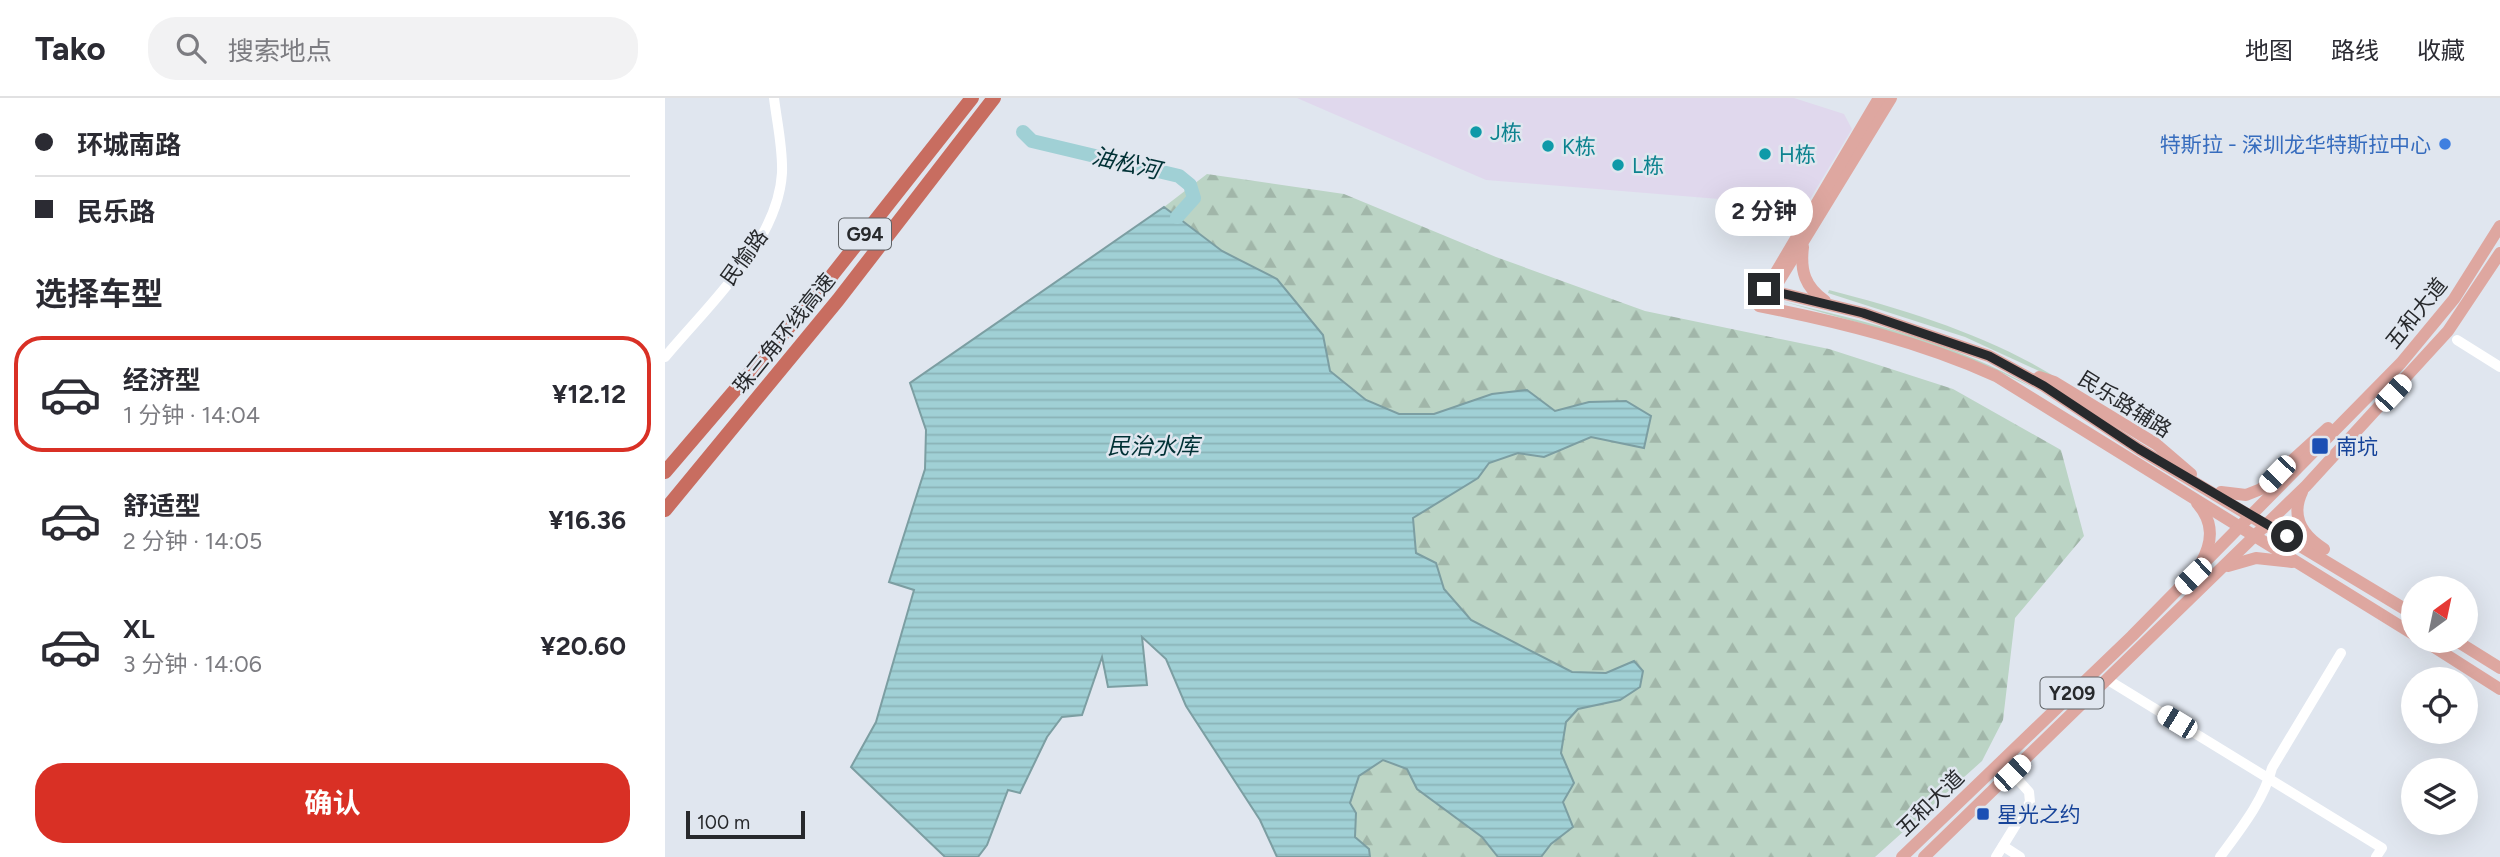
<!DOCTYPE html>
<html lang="zh">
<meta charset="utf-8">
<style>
body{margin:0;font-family:Figtree,"Noto Sans SC",sans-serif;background:#f2f2f3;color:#2b2b33;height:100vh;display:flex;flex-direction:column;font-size:26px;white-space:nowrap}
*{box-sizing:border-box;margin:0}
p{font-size:23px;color:#7c7c81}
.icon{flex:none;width:38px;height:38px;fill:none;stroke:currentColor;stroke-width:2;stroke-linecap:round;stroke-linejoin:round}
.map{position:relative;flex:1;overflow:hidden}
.side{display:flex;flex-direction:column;background:#fff;width:665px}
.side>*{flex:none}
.hud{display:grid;align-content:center;height:154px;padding:0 35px;background:#fff}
.needle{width:46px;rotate:33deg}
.buttons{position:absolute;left:1736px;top:478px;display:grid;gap:14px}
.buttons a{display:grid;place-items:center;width:77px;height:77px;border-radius:50%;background:#fff;box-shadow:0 7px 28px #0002;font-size:35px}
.scale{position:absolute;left:21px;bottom:18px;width:119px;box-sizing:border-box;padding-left:7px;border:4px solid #27292c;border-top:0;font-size:19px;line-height:24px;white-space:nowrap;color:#27292c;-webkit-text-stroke:5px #e0e6ef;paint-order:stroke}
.end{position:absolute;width:32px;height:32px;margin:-16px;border:9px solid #27292c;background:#fff;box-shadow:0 0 0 4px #fff}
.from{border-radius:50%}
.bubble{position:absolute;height:49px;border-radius:24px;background:#fff;box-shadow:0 7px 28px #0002;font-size:23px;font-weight:700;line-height:49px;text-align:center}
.car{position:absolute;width:21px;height:42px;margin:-21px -10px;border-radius:9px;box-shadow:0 0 5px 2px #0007;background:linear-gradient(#fff 24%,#345 0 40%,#fff 0 76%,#345 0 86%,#fff 0)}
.hud b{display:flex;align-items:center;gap:24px;height:66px;font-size:26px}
.hud b+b{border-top:2px solid #e1e1e2}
.hud i{width:18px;height:18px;background:#2b2b33}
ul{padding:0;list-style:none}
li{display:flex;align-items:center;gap:21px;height:116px;margin:0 14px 10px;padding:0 21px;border:4px solid transparent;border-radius:28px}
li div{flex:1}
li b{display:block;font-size:26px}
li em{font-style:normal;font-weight:700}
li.on{border-color:#d93025}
li>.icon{width:63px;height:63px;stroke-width:1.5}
h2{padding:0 35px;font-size:32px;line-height:84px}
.button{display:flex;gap:14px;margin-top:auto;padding:14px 35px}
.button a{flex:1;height:80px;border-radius:28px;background:#d93025;color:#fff;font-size:28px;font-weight:700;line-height:80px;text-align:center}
header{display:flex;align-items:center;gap:42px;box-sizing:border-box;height:98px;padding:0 35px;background:#fff;border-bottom:2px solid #e1e1e2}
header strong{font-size:33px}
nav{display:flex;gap:38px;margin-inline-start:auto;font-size:24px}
.search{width:490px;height:63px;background:#f2f2f3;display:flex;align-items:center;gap:18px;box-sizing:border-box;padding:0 24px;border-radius:28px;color:#7c7c81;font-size:26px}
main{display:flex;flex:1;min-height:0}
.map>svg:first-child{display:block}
.commercial{fill:#e0d8ed}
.grass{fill:#bbd4c5}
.forest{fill:url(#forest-firs)}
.water{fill:url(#water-rules);stroke:#7c9ea2;stroke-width:2}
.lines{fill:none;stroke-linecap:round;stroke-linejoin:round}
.river{stroke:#a0d0d5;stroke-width:14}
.minor{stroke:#fff;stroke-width:10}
.major{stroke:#dea7a0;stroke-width:12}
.highway{stroke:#c86d60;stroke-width:14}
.route{stroke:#27292c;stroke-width:9}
.culture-dot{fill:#0f9aa8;stroke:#e0e6ef;stroke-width:2.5}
.shop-dot{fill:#3f7fe0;stroke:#e0e6ef;stroke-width:2.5}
.transit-dot{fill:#1a4fb4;stroke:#e0e6ef;stroke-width:2.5}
.labels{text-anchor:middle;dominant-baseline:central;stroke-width:5;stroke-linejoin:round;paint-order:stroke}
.shield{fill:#e0e6ef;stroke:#5e6266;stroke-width:2}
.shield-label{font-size:19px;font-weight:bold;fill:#27292c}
.culture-label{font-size:21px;fill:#0d838f;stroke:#e0e6ef;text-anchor:start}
.shop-label{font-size:21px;fill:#366cbe;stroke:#e0e6ef;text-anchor:end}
.street-label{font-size:21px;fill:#27292c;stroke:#e0e6ef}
.transit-label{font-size:21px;fill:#164399;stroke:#e0e6ef;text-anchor:start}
.water-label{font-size:23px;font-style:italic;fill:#003135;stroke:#e0e6ef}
</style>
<header>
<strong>Tako</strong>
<div class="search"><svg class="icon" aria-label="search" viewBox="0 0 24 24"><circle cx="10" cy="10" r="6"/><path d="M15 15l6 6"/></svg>搜索地点</div>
<nav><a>地图</a><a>路线</a><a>收藏</a></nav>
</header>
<main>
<section class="side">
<div class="hud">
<b><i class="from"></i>环城南路</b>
<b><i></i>民乐路</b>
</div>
<h2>选择车型</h2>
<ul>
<li class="on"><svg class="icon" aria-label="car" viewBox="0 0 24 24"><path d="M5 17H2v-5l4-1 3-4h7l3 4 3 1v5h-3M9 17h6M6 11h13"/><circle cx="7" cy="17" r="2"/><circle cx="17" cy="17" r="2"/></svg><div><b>经济型</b><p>1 分钟 · 14:04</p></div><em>¥12.12</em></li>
<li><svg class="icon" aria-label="car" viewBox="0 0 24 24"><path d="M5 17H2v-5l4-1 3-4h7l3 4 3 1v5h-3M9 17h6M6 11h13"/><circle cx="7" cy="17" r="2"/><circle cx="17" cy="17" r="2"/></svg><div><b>舒适型</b><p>2 分钟 · 14:05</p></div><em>¥16.36</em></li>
<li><svg class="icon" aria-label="car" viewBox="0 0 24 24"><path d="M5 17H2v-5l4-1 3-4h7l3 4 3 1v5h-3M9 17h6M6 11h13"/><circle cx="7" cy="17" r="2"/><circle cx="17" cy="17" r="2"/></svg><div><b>XL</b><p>3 分钟 · 14:06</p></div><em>¥20.60</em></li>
</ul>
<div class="button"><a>确认</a></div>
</section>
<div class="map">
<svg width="1835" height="759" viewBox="0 0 1835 759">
<defs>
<pattern id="forest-firs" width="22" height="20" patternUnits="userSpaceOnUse" patternTransform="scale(1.75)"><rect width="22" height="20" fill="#bbd4c5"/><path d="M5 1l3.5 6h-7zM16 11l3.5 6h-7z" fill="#a1b6a9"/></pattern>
<pattern id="water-rules" width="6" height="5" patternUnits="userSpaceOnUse" patternTransform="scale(1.75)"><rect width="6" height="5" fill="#a0d0d5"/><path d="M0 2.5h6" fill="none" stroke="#8ab3b7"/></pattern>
</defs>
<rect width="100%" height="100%" fill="#e0e6ef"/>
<polygon class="commercial" points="632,0 1129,0 1179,16 1187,31 1141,108 821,82"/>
<g class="grass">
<path d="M1164 192C1245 213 1329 239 1400 285L1300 239 1163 195Z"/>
<path d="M1116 203C1203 224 1292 245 1370 291L1325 269 1198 226Z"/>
</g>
<g class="forest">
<polygon points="542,76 679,96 831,159 980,213 1164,251 1288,291 1396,352 1419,438 1350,520 1338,622 1317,663 1210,759 876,759 886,746 908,729 898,704 909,685 896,655 901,624 912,611 955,602 975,589 978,573 969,563 941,575 907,574 806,522 779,491 771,465 751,455 748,420 813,380 824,365 853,355 879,359 926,339 978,349 924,304 890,313 861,292 827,296 769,316 734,316 701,302 665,273 658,237 612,181 557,153 499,109"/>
<polygon points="718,662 742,671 752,691 817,739 833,759 705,759 704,751 690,739 691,715 685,705 694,678"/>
</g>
<polygon class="water" points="499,109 557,153 612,181 658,237 665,273 701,302 734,316 769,316 827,296 862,292 890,313 924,304 961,303 986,318 979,350 926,339 879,359 853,355 824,365 813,380 748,420 751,455 771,465 779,491 806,522 907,574 941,575 969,563 978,573 975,589 955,602 913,611 901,624 896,655 909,685 898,704 908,729 886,746 876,759 833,759 817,739 752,691 742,671 718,662 694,678 685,705 691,715 690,739 704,751 705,759 612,759 595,722 521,608 501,561 477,539 482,587 443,589 437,559 417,617 397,619 382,639 355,695 343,692 322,747 313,759 280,759 186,669 211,624 249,492 224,484 260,371 261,332 245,285"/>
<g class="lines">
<polyline class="river" points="358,34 367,43 514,78 525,87 529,100 512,119"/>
<g class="minor">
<polyline points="1792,242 1835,269"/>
<path d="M0 259C42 208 113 145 117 75 118 50 112 25 109 0"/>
<polyline points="1443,582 1717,750 1711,759"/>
<polyline points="1338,748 1355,759"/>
<polyline points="1331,759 1365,704 1364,694 1347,675"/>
<path d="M1555 759C1574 733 1599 702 1607 670L1676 555"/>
</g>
<g class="major">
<path d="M1138 149C1135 173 1140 189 1160 203"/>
<polyline points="1099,191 1198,215 1324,258 1379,288 1474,351 1748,516"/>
<polyline points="1106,196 1226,0"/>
<polyline points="1097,198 1214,0"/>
<path d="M1094 208C1175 224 1256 244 1331 278L1748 536"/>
<polyline points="1374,279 1389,284 1491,346 1526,376"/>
<polyline points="1556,394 1581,397 1596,391 1663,330"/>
<path d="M1637 394C1625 419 1638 438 1659 451"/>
<path d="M1532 405C1549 424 1548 444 1536 465"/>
<polyline points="1563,468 1591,460 1627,464"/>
<polyline points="1758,542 1835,591"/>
<polyline points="1790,542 1835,570"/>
<polyline points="1237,759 1467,538 1736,265 1789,201 1835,128"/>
<polyline points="1259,759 1641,388 1783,233 1835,155"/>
</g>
<g class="highway">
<polyline points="0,374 153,195 307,0"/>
<polyline points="0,412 173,202 329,0"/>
</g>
</g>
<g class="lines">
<polyline class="route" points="1099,191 1198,215 1324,258 1379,288 1474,351 1622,438"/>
</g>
<g class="culture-dot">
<circle cx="811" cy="34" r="7"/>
<circle cx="883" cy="48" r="7"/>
<circle cx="1100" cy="56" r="7"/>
<circle cx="953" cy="67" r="7"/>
</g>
<circle class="shop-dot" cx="1780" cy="46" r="7"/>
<g class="transit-dot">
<rect x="1646" y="339" width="18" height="18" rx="3.5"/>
<rect x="1311" y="709" width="14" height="14" rx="3.5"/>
</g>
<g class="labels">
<g class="shield">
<rect x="174" y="120.5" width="52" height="31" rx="5"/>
<rect x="1375.5" y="579.5" width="63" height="31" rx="5"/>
</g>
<g class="shield-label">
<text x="200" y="136">G94</text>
<text x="1407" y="595">Y209</text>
</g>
<g class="culture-label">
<text x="825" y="34">J栋</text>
<text x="897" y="48">K栋</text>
<text x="1114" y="56">H栋</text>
<text x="967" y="67">L栋</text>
</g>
<g class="shop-label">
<text x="1766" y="46">特斯拉 - 深圳龙华特斯拉中心</text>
</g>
<g class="street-label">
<text transform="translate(79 159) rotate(-54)">民愉路</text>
<text transform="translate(1751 215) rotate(-51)">五和大道</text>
<text transform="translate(119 235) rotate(-51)">珠三角环线高速</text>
<text transform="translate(1460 306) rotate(32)">民乐路辅路</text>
<text transform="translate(1265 705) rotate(-44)">五和大道</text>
</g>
<g class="transit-label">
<text x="1671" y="348">南坑</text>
<text x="1332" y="716">星光之约</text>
</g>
<g class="water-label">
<text transform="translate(461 65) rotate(13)">油松河</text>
<text x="488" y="348">民治水库</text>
</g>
</g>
</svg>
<div class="buttons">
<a><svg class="needle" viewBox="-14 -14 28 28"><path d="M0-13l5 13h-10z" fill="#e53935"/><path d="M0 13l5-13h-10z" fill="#7c7c81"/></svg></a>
<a><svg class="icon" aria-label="locate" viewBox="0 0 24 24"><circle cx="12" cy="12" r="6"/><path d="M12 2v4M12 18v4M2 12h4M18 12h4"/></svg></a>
<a><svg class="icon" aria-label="layers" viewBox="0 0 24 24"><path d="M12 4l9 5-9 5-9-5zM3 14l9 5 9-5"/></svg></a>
</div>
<div class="scale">100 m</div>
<i class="end from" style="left:1622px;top:438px"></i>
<i class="end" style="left:1099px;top:191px"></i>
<div class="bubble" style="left:1050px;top:89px;width:98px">2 分钟</div>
<i class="car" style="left:1728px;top:295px;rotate:43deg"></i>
<i class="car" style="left:1612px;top:376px;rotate:224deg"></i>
<i class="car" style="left:1528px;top:478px;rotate:226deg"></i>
<i class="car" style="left:1512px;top:624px;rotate:301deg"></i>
<i class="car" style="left:1347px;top:675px;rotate:46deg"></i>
</div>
</main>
